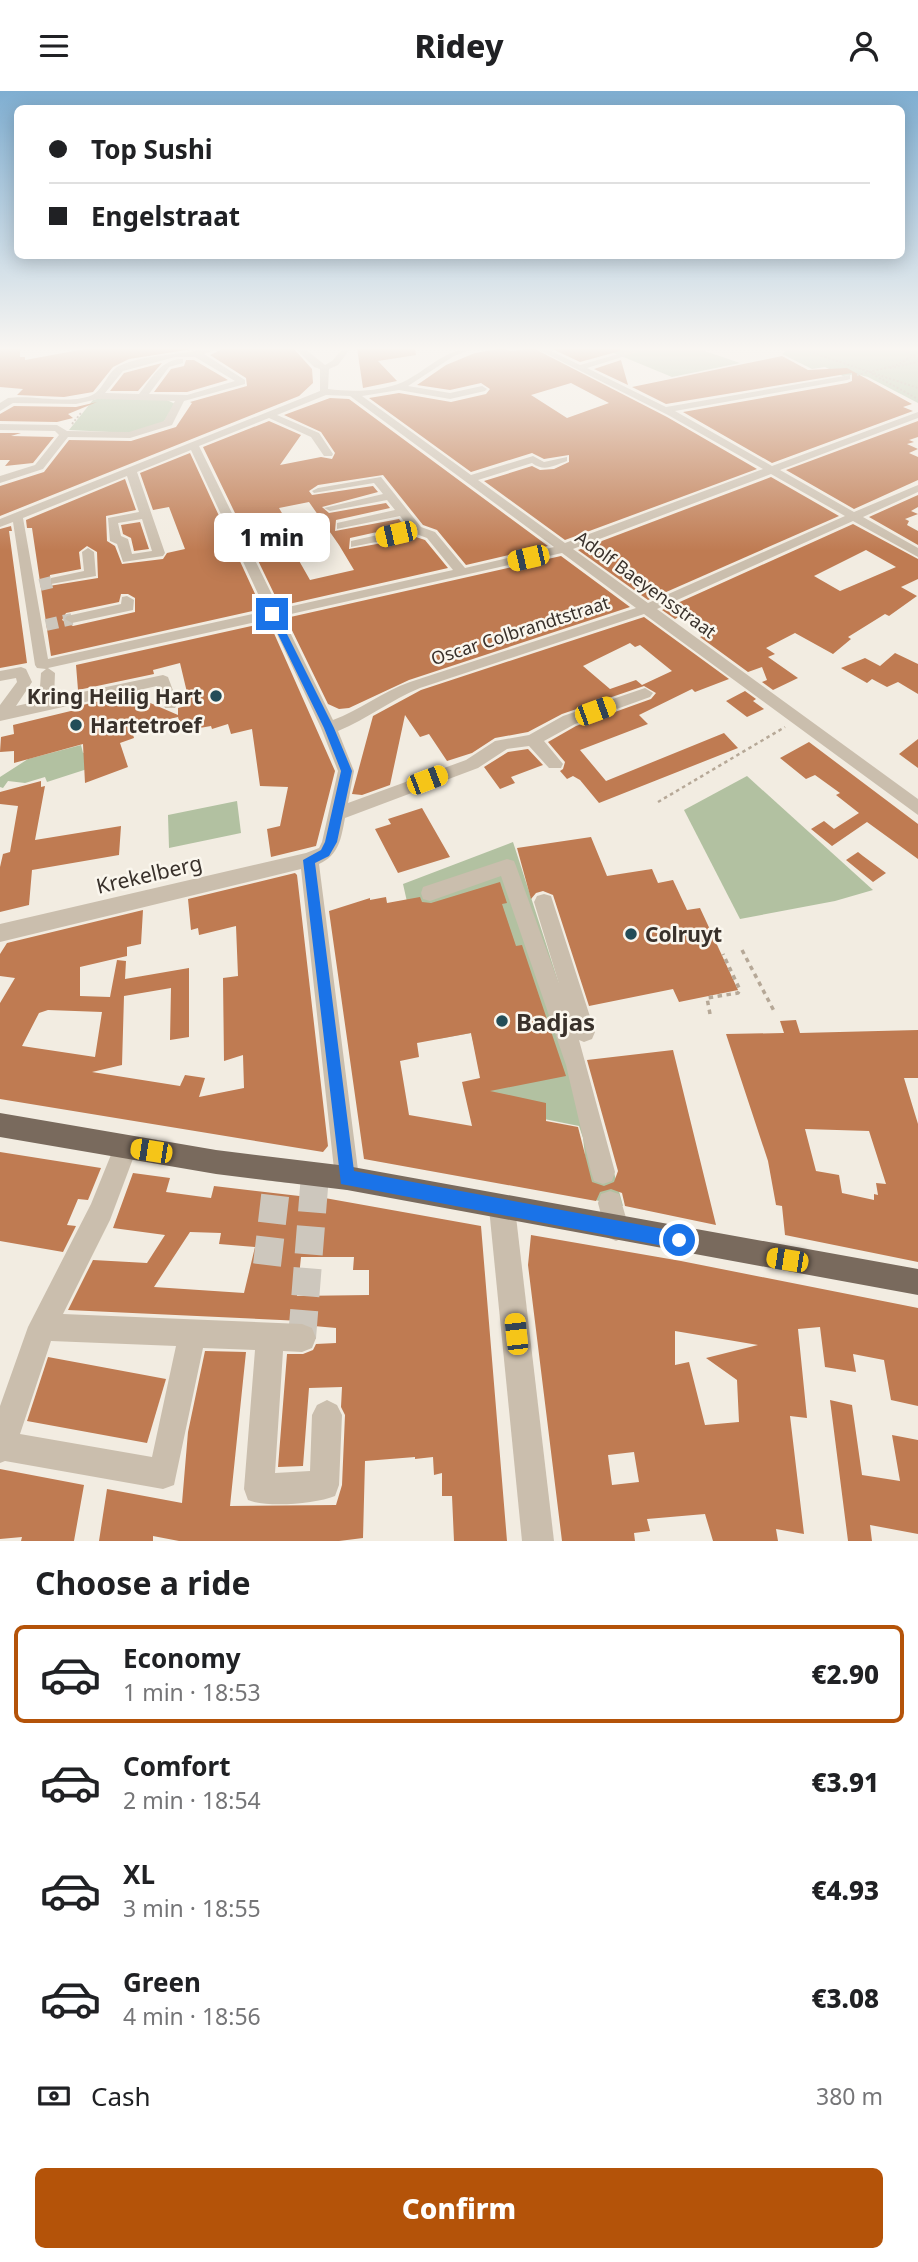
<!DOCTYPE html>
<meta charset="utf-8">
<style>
body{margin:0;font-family:"Noto Sans",sans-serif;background:#f2f2f2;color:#202124;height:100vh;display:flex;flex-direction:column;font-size:26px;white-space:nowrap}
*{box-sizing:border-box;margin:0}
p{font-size:23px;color:#757577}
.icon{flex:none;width:38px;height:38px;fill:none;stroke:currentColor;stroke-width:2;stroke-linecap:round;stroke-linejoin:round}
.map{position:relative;height:1450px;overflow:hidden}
.panel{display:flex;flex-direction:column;background:#fff;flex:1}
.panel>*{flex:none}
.top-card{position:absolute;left:14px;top:14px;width:891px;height:154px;border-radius:10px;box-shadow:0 4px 18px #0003;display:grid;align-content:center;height:154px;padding:0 35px;background:#fff}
.end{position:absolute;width:32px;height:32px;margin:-16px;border:9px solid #1a73e8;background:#fff;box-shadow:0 0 0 4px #fff}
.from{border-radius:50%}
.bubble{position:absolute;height:49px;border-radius:10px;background:#fff;box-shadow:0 4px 18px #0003;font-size:23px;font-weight:800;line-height:49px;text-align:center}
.car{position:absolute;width:21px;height:42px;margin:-21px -10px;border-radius:9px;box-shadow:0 0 5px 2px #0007;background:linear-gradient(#f5c518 24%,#345 0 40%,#f5c518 0 76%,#345 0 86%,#f5c518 0)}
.top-card b{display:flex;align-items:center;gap:24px;height:66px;font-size:26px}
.top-card b+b{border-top:2px solid #e0e0e0}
.top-card i{width:18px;height:18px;background:#202124}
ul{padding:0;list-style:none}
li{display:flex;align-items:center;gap:21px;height:98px;margin:0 14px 10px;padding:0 21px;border:4px solid transparent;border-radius:10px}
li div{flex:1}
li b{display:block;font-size:26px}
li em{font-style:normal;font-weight:800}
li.current{border-color:#b45309}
li>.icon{width:63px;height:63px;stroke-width:1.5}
h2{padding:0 35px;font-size:32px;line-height:84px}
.pay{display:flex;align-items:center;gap:18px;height:77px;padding:0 35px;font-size:26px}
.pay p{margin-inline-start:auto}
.button{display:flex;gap:14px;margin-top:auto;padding:14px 35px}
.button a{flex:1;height:80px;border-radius:10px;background:#b45309;color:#fff;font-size:28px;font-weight:800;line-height:80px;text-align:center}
header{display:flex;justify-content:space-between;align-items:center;height:91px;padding:0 35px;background:#fff;font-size:32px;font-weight:800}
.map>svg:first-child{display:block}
.green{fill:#b2c1a1}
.building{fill:#bf7b52;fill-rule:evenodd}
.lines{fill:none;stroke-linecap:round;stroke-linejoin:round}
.minor-tunnel-far1{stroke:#cdc7bd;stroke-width:12;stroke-dasharray:12 6;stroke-linecap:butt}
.minor-tunnel{stroke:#cdc7bd;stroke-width:28;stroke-dasharray:28 14;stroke-linecap:butt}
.path-far2{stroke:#b6a897;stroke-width:2;stroke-dasharray:2 2;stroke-linecap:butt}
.path-far1{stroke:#b6a897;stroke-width:2.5;stroke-dasharray:3.5 3.5;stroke-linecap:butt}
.path{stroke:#b6a897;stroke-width:3.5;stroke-dasharray:4.5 4.5;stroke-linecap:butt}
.minor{fill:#cabead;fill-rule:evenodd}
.major{fill:#796a5d;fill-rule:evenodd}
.route{fill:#1a73e8}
.poi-dot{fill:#234d58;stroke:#faf6ed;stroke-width:2.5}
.labels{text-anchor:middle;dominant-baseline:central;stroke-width:5;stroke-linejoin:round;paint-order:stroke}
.far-street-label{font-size:18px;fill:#39312b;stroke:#faf6ed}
.poi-label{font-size:21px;font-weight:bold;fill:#39312b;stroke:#faf6ed;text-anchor:start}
.street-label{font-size:21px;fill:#39312b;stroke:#faf6ed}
.near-poi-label{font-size:24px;font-weight:bold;fill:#39312b;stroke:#faf6ed;text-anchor:start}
</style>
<header><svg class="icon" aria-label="menu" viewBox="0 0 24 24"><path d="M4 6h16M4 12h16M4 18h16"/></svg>Ridey<svg class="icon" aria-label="person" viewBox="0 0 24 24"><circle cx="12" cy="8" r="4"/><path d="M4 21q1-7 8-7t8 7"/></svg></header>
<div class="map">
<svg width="918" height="1450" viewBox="0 0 918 1450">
<rect width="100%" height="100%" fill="#f2ece1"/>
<g class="green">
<polygon points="623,257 696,257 740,272 672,286 609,260"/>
<polygon points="775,257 918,257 918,312 868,286 856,283 843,285 825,276 812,278 782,263 786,260"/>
<polygon points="100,307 165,308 175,313 163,332 130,342 69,339 93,309"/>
<polygon points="81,654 83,662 109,654 112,670 47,691 45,686 25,692 8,690 3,697 0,696 0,686 28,668"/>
<polygon points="747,685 873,799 835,810 740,828 684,719"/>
<polygon points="237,710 241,742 169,757 168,724"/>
<polygon points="513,751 584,970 623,1115 590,1108 583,1047 579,1035 489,1017 471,942 438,948 403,793"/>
</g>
<g class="building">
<polygon points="0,257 20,257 20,266 25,266 25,269 90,257 199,257 129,268 113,276 93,301 64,306 17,304 23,298 0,296"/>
<polygon points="224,257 293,257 312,278 313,292 299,305 0,425 0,395 44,381 69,349 131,350 176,336 192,312 190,311 247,295 246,287 210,264"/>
<polygon points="357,257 415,257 416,264 378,270 397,290 363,297"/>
<path d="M503 257 511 260 533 257 667 326 757 378 565 449 484 390 532 375 540 379 554 378 569 371V364L544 368 532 362 471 381 369 307 399 302 451 311 486 303 490 298 481 292 450 299 417 294 446 274 475 262ZM571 292 609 312 567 327 531 304Z"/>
<polygon points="550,257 619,257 620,260 580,271"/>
<polygon points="782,265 808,279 847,277 912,313 903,316 913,320 772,372 683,321 847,292 852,290 852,282 666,313 632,296"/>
<polygon points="186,269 194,269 228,289 187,301 154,301 171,278 184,275"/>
<polygon points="621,269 628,294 594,278"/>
<polygon points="162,272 138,300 110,300 124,282"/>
<path d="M330 307 349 308 548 455 466 474 437 439 423 434 383 384 318 394 309 400 312 404 373 395 378 401 322 416 329 422 386 412 390 417 336 429 335 440 399 428 404 435 350 447 349 458 416 446 425 449 448 477 280 515 203 356 269 330 301 344 280 374 321 366 332 368 335 362 321 341 284 324ZM309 411 339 454 354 479 310 489 277 431 286 429 279 417Z"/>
<polygon points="97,311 68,323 73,327 57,331 0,330 0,323 14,315 76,316"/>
<polygon points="918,330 918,346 909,349 914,351 907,353 918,358 909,362 918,366 918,389 854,418 786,379"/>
<polygon points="0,342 21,342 11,345 54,346 33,372 5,375 10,369 0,369"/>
<path d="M190 362 262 518 51 565 32 437H27L26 429 125 388 136 419 106 425 107 450 115 455 122 473 163 468 167 462 185 458 169 416 153 419 140 382ZM87 455 97 461 98 487 49 495 50 484 81 478 79 461ZM121 503H128L135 507V521L73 535 62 529 66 522 119 511Z"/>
<polygon points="771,386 839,425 648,509 578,459"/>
<polygon points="918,404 918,416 911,420 918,423 905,428 909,430 907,434 918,440 918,454 869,426"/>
<polygon points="140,431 149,458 134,460 131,447 123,443 121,434"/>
<path d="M853 433 918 468V488L901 496 917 505 889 525 885 523 848 546 851 548 833 563 795 542 766 557 775 563 768 566 798 587 773 599 762 591 767 589 762 576 748 581 700 546 710 542 684 523 675 528 662 519ZM866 459 896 476 840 500 814 485Z"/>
<polygon points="11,435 12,440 9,440 27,572 0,577 0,438"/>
<polygon points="561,465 630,516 409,589 349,617 339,618 328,613 286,527"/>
<path d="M644 526 729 588 695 601 692 598 639 624 648 633 580 659 606 690 724 642 738 657 599 712 580 689 573 685 567 688 560 680 563 678 565 671 548 651 576 635 651 608 656 602 644 595 562 623 528 641 495 647 472 662 447 670 429 643 420 646 405 624 390 694 362 704 352 703 373 625 421 599ZM630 552 635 556 640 554 672 580 642 594 636 589 610 598 583 575Z"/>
<polygon points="269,531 335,680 316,755 271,766 267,738 280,735 288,696 260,695 252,638 231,643 228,633 212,638 211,635 194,638 192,631 180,633 178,626 131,637 134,647 120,652 128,676 85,692 83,653 14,672 14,660 0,661 1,646 14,643 13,634 79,618 78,615 145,600 148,611 178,624 178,617 190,614 180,572 153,579 154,583 78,599 76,574"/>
<polygon points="895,562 918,573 918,603 898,591 887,596 872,588 867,592 841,577 865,567 880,575"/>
<polygon points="745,600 756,608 753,610 764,618 747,626 726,610"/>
<polygon points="918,648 918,677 899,663"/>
<polygon points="809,651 918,733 918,768 867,731 832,755 811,738 824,730 834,738 859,722 836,704 840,702 815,684 806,688 780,667"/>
<polygon points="528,658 543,674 511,686 515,692 500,698 484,676 508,661"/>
<polygon points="41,690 41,696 45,695 35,749 121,735 119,764 32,779 29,814 0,821 0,776 3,763 10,761 18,715 0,713 0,701"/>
<polygon points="422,717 450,766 398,782 375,738 391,733 388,728"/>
<polygon points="591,746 607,785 652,778 658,792 673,789 687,819 700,817 738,899 679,911 673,898 589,915 553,804 543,800 536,802 531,808 517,757"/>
<polygon points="858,761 863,765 886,782 873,791 846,769"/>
<path d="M295 782 297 784 328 1055 323 1061 0 1008V912L15 887 0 885V863L7 852 143 819 141 853 127 856V865L80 876V905L110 906 117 869 126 870 125 888 189 877V946L170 949 171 897 124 905 122 974 92 981 180 995 185 984 205 987 199 1006 244 997 243 964 224 970 223 887 238 885 236 835 199 844 198 837 191 839 188 808ZM48 919 102 921 95 966 22 955 39 922Z"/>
<path d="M500 791 507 812 502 813 516 855 522 854 566 985 490 1000 546 1012V1030L578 1036 592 1091 604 1095 614 1091 618 1080 587 969 673 959 716 1134 625 1115 622 1102 611 1098 600 1101 596 1110 364 1068 329 820 370 807V809L386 806 387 812 420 806 422 811 431 812ZM471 942 480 987 462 991 472 1035 409 1024 400 970 419 966 417 952Z"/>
<path d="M796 929 800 942 918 939V987H904L918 1033V1171L785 1144 782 1115 776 1114 768 1070 726 943 784 942 780 930ZM805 1038 869 1040 886 1093 876 1092 878 1104 874 1103V1109L842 1102 839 1084 816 1080Z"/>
<polygon points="0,1061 101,1077 88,1109 78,1108 67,1134 76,1135 63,1161 0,1150"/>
<path d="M133 1082 170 1087 166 1101 211 1107 214 1095 308 1106V1104L481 1135 507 1450H454L452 1405H442V1382L434 1384 433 1366 415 1368V1366L365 1370 363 1447 339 1450H179L153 1445V1450H99L107 1398 182 1412 188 1341 205 1260 246 1261 230 1415 336 1414 342 1394 345 1324 341 1316 342 1296 309 1297 303 1375 278 1376 287 1263H303L313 1259 316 1253 336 1252V1237L314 1235 302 1230 68 1219 93 1169 147 1172 165 1144 113 1137ZM190 1141 221 1142 219 1153 255 1156 244 1202 154 1196ZM301 1166H354L353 1179H369V1204L297 1205Z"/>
<path d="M531 1144 681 1170 918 1217V1315L891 1309 884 1269 853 1263 856 1281 825 1276 820 1236 798 1238 807 1327 790 1325 804 1443 776 1438 778 1450H713L705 1423 647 1428 650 1440 634 1442 635 1450H562L528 1174ZM675 1240 758 1254 706 1267 737 1289 739 1331 705 1334 689 1271 675 1274ZM634 1361 639 1391 612 1394 608 1364Z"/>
<polygon points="48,1266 166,1288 147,1352 27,1330"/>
<polygon points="830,1309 852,1314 862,1384 900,1390 892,1344 918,1349 918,1443 870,1434 872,1450 848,1450"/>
<polygon points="0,1378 84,1394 74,1450 21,1450 22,1446 0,1448"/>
</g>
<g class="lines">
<g class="minor-tunnel-far1">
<polyline points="40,494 56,490"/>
<polyline points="46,534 72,528"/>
</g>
<g class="minor-tunnel">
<polyline points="267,1174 278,1080"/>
<polyline points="302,1247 315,1084"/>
</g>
<g class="path-far2">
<polyline points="798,257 918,297"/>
<polyline points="900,257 918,268"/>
<polyline points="890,277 918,271"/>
<polyline points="872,283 918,308"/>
<polyline points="857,284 897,274 918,262"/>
<polyline points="72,333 81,322"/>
</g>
<polyline class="path-far1" points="658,711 785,636"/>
<g class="path">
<polyline points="742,859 774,920"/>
<polyline points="710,923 707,907 738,902 740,899 723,863"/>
</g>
<g class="minor">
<path d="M209 257H221L204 263 245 289V293L184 310 172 334 130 347 68 346 43 378 0 392V385L35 374 59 344 55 340 0 339V333L57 334 67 340 129 341 164 330 175 310 98 308 76 313 13 312 0 320V312L8 307C32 303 73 315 94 303 104 297 108 280 119 275 148 262 180 265 209 257ZM175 266H195L235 290 187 304 149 303 169 276 183 272V268C161 268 152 287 139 303L105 302 123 280Z"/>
<path d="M295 257H304L325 274 332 270 343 257H351L338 274 329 278 328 298C352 301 380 301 403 291 428 279 445 257 475 257L454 265 408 295 450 302 482 295 487 298 485 300 450 308 399 299 362 305 471 384 533 365 544 371 567 366V370C553 375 544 381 532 372L478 389 565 452 763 378 668 324 535 257H545L580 274 639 257H651L587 277 666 316 850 284V288L847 289 675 320 772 375 918 321V327L780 379 854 421 918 394V401L863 426 918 457V466L853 430 657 518 918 708V724L644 523 420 597C391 609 367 628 338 640L354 680 348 712 466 669 495 650 529 644 563 625 645 597 653 602 650 606 575 633 544 650 563 673 561 677H549L529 655 507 658 478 677 345 727C341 748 339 764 319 773L359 1087 356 1096 347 1099 338 1096 335 1087 301 778 0 851V833L306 762 319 757 322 751 338 680 321 637 270 528 48 577 55 582 54 607 163 584 168 586 178 613 175 617H165L157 595 0 630V614L17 591 16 587 0 590V580L21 576 26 578 32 591 16 615 39 610 41 582 46 578 37 577 35 574 13 431 0 436V428L320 300V278L314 276ZM326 304 350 305 554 456 465 477 435 441 421 436 381 386 318 397 312 400 314 402 374 392 383 403 324 417 330 420 387 409 395 419 337 432V438L400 425 409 437 351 450V456L416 443 427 447 453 479 279 518 199 355 269 327 311 346 324 365H332L333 363 319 342 277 324ZM191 359 266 520 48 568 23 427 127 385 139 421 108 427 110 450 117 453 123 471 163 465 165 462 137 381ZM771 383 845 425 648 512 573 458ZM142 428 152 460 132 463 128 448 121 445 118 432ZM562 462 636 517 410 591C382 601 360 619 333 629L282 525Z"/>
<polygon points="88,457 94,461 96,485 51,493 51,487 84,480 82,461"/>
<polygon points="127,505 134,509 133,519 72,532 65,528 67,525 121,513 122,506"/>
<polygon points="507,768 514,770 516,775 559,893 534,811 537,805 544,803 551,805 595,941 592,948 584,951 579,949 615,1081 612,1090 603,1093 594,1090 591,1081 566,974 501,785 430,810 423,808 421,802 423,796"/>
<path d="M125 1045 133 1049 137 1057 110 1129 63 1223 302 1233 312 1237 316 1247 312 1257 302 1261 283 1260 275 1382 310 1380 312 1324 317 1314 327 1309 337 1314 342 1324 339 1394 335 1405C315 1413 267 1417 248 1409L244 1398 255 1259 203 1257 174 1394 163 1398 5 1370 0 1372V1315L28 1236 91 1113 117 1049ZM51 1250 176 1255 152 1366 20 1343Z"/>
<polygon points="610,1100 619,1103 629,1137 625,1146 616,1150 607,1146 598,1112 601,1103"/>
<polygon points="502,1104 511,1108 515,1117 554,1450 522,1450 489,1117 493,1108"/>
</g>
<polygon class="major" points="0,1022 216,1059 347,1075 918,1178 918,1204 347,1099 216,1083 0,1046"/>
</g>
<linearGradient id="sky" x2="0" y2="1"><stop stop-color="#7faed1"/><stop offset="0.56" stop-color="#f9f6f2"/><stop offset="1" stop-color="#f9f6f2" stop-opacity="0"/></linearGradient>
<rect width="918" height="460" fill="url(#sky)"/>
<polygon class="route" points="272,520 277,523 334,637 352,680 337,751 329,765 315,772 354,1080 679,1141 685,1143 688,1149 685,1155 679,1158 341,1093 303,769 321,759 325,751 341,680 324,637 268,523"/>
<g class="poi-dot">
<circle cx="216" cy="605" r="7"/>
<circle cx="76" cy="634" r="7"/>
<circle cx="631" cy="843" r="7"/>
<circle cx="502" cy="930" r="7"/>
</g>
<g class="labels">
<g class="far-street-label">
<text transform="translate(646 493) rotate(36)">Adolf Baeyensstraat</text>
<text transform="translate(520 539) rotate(-18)">Oscar Colbrandtstraat</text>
</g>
<g class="poi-label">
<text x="202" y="605" text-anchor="end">Kring Heilig Hart</text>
<text x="90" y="634">Hartetroef</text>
<text x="645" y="843">Colruyt</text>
</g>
<g class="street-label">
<text transform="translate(149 783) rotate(-13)">Krekelberg</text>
</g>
<g class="near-poi-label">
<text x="516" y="930">Badjas</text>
</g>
</g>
</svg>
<i class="end from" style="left:679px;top:1149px"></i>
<i class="end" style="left:272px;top:523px"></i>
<div class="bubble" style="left:214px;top:422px;width:116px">1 min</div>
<i class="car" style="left:396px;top:443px;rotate:257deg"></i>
<i class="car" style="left:528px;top:467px;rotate:257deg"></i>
<i class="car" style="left:595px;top:620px;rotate:70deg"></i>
<i class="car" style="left:427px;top:689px;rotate:69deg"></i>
<i class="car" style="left:151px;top:1060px;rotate:279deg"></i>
<i class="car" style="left:787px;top:1169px;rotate:279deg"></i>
<i class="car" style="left:516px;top:1243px;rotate:354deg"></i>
<div class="top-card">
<b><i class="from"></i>Top Sushi</b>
<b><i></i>Engelstraat</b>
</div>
</div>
<section class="panel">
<h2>Choose a ride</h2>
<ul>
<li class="current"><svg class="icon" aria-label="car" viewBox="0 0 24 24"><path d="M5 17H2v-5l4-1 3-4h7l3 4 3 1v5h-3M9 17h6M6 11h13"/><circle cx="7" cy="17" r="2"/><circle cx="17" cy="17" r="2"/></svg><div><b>Economy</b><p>1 min · 18:53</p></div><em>€2.90</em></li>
<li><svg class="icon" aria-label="car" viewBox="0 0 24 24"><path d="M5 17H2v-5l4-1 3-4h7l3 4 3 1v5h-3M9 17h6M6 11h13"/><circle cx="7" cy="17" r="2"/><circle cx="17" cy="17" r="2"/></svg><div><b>Comfort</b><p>2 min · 18:54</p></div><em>€3.91</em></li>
<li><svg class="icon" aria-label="car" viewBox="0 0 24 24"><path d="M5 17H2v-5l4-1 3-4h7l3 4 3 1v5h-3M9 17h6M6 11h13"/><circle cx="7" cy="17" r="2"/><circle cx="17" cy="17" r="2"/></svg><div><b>XL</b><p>3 min · 18:55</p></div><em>€4.93</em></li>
<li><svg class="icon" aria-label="car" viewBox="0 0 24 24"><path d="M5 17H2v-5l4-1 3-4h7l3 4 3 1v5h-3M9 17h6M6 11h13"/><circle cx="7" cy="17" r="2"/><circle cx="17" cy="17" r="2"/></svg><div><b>Green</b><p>4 min · 18:56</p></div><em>€3.08</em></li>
</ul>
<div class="pay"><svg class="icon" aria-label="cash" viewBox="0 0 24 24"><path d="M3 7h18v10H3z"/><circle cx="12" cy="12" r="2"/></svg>Cash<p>380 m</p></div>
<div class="button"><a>Confirm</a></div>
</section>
